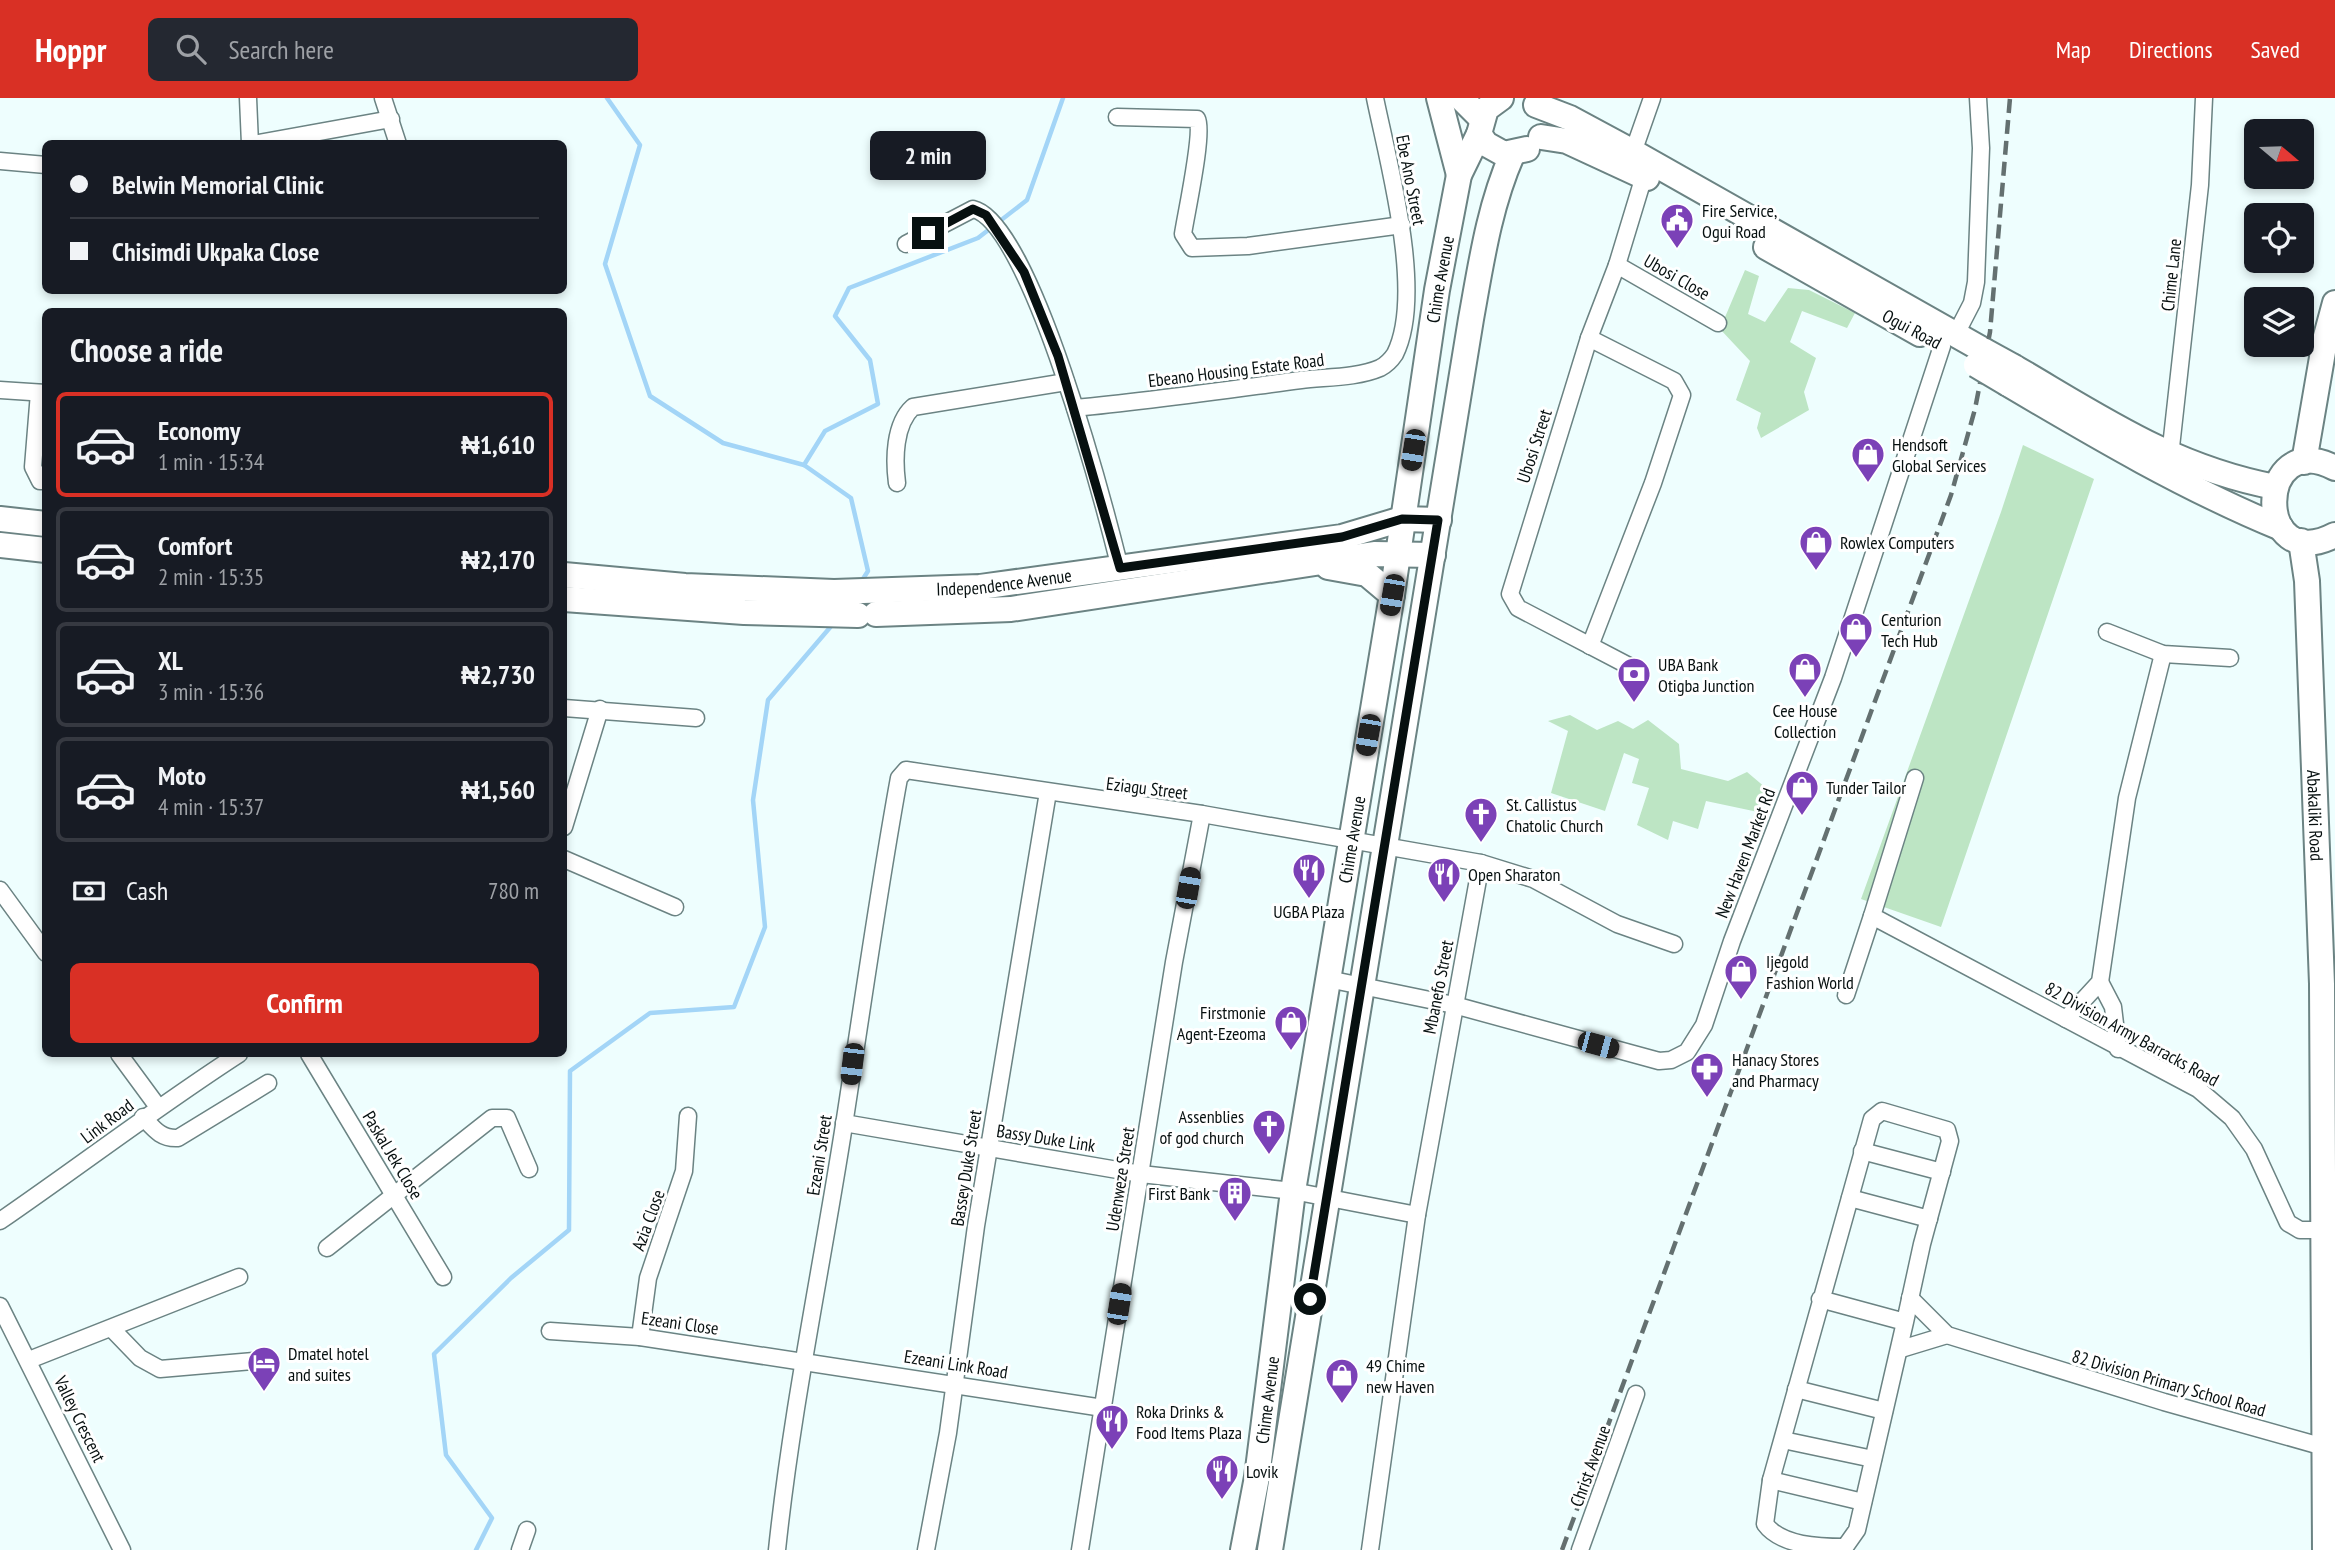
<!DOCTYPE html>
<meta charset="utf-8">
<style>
body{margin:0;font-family:"PT Sans Narrow",sans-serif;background:#242831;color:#f1f3f6;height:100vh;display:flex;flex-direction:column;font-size:26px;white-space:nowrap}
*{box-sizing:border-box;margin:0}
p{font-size:23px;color:#9ea1a6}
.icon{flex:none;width:38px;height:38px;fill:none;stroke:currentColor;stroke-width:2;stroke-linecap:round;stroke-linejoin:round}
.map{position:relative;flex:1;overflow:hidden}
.sheet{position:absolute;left:42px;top:210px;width:525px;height:749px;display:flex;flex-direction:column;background:#171b24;border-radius:10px;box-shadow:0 4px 10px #0003}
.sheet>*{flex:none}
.hud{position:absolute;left:42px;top:42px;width:525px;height:154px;border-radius:10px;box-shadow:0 4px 10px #0003;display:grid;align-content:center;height:154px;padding:0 28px;background:#171b24}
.needle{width:46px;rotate:109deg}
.buttons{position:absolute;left:2244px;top:21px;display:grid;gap:14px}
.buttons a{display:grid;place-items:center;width:70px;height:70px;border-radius:10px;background:#171b24;box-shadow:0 4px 10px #0003;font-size:35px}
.end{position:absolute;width:32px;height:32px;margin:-16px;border:9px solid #071010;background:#fff;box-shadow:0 0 0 4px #fff}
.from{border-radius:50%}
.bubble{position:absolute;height:49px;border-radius:10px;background:#171b24;box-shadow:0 4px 10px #0003;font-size:23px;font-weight:800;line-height:49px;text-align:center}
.car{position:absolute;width:21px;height:42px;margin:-21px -10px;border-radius:9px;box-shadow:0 0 5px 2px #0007;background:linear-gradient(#222 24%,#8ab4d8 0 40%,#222 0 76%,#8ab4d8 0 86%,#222 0)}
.hud b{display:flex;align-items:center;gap:24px;height:66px;font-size:26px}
.hud b+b{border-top:2px solid #363941}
.hud i{width:18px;height:18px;background:#f1f3f6}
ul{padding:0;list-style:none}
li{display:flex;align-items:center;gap:21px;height:105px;margin:0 14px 10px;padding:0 14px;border:4px solid #363941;border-radius:10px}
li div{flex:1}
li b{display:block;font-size:26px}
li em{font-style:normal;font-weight:800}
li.active{border-color:#d93025}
li>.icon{width:63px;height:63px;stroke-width:1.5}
h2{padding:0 28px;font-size:32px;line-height:84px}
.pay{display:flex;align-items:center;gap:18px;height:77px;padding:0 28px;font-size:26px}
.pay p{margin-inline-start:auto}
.button{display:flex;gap:14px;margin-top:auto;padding:14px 28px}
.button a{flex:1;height:80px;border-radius:10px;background:#d93025;color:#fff;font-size:28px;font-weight:800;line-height:80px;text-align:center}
header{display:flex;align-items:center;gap:42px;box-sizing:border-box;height:98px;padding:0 35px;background:#d93025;color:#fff}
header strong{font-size:33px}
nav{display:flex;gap:38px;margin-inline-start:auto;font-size:24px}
.search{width:490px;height:63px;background:#242831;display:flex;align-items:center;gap:18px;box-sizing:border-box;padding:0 24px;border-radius:10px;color:#9ea1a6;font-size:26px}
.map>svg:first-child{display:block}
.grass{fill:#bde5c4}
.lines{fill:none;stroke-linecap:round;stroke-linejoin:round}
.stream{stroke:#a3d5f7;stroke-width:4.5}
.street-casing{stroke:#6b8383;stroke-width:19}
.primary-casing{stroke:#6b8383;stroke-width:28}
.street{stroke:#fff;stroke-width:16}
.primary{stroke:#fff;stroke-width:24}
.rail{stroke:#647070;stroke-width:4.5;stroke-dasharray:14 7;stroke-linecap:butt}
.primary-bridge-casing{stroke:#6b8383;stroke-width:28;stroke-linecap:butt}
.primary-bridge{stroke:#fff;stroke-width:24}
.route{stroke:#071010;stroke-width:9}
.labels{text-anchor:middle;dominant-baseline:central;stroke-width:6;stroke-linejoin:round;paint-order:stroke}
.street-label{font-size:18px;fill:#071010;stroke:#fff}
.poi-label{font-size:18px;fill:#071010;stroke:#fff;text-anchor:start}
</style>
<header>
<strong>Hoppr</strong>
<div class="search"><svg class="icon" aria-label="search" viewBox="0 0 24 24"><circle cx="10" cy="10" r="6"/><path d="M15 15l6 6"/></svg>Search here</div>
<nav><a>Map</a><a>Directions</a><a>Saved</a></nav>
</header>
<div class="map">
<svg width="2335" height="1452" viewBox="0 0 2335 1452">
<rect width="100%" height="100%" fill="#eefefe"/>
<g class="grass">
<polygon points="1745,172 1759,178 1748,216 1765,224 1788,190 1809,192 1855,215 1847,230 1802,213 1790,244 1816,260 1804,294 1809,312 1761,340 1757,330 1761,315 1736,302 1750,263 1720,231"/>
<polygon points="2023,347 2094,381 1941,829 1861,801 2001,414"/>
<polygon points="1570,617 1597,632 1618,623 1633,631 1648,622 1679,646 1681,671 1728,683 1747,674 1766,690 1758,714 1706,703 1698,731 1673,723 1668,742 1637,727 1649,690 1632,685 1639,661 1624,655 1605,713 1551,695 1568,633 1548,623"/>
</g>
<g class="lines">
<g class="stream">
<polyline points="607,0 640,47 605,166 650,298 723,345 804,367 851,400 868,473 861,484"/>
<polyline points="804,367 825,333 878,306 870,262 835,218 849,190 978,140 1027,102 1063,0"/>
<polyline points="476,1452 492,1420 446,1357 434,1256 511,1180 569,1132 570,973 650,915 734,909 765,829 753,702 768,602 833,526"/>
</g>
<defs>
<g id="street">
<polyline points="248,0 250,46"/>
<polyline points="383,0 398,46"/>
<path d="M1117 19 1197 21C1204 34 1186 116 1183 136L1192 150 1248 148 1402 127"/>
<polyline points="254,46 391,21"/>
<polyline points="1631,60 1652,0"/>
<polyline points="0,63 46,67"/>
<path d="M906 146 973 111C1031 124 1105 410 1120 470"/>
<polyline points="1617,167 1718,225"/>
<polyline points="1956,236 1972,205 1976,184 1981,50 1978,0"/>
<polyline points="1589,240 1674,283 1682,297 1653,385 1590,548"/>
<polyline points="0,292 46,295"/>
<polyline points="39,295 33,369 40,383 46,383"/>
<path d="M1075 310C1151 303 1226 292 1301 282 1325 279 1357 280 1380 270 1386 267 1391 262 1395 256 1425 196 1388 64 1375 0"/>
<polyline points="2170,358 2200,87 2204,0"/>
<path d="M897 385C894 362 894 326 913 309L1066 284"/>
<polyline points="2107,534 2163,556 2230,560"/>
<polyline points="1629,568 1518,510 1510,496 1589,240 1617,167 1644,78"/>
<polyline points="564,610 696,620"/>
<polyline points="1915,680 1872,818 2198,991 2232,1020 2254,1051 2288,1125 2300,1132 2322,1132"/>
<polyline points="564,729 600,611"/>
<polyline points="564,761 675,809"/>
<polyline points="1481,765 1533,781 1617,826 1674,846"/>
<polyline points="0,792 46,855"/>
<polyline points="1328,881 1454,907 1659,963 1671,962 1687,954 1704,927 1732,843 1833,580 1942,248"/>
<polyline points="2100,884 2113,909 2118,951"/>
<polyline points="1846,897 1872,818"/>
<polyline points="2066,921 2100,884 2127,700 2163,556"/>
<polyline points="119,956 158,1009"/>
<polyline points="309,956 443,1179"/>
<path d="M143 1019C154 1031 161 1041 178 1040L268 985"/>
<polyline points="844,1025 1141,1076 1293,1093 1417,1117"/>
<polyline points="1862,1053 1942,1074"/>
<polyline points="1850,1100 1929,1121"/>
<path d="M0 1123C80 1068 157 1009 239 956"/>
<polyline points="327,1150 492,1020 507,1020 529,1071"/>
<polyline points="1910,1200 1947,1237 2164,1304 2324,1349"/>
<path d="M1820 1201 1905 1224 1922 1146 1950 1043 1947 1032 1882 1013 1872 1021 1771 1382 1765 1426C1781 1448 1820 1449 1845 1449L1857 1432 1905 1224"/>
<polyline points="0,1208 122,1452"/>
<polyline points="112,1231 140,1260 160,1271 265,1262"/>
<polyline points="550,1233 640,1239 1103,1310"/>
<polyline points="640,1239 648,1180 684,1073 688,1018"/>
<polyline points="1901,1251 1947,1237"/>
<polyline points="29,1262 239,1179"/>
<polyline points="1796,1291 1884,1313"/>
<polyline points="1783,1342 1873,1361"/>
<polyline points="1771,1382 1863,1404"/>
<polyline points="520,1452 527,1432"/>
<path d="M777 1452C792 1309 822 1168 844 1027 862 911 878 795 899 680L906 672 1202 716 1481 765 1417 1117 1370 1452"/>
<polyline points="926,1452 948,1335 976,1128 1048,694"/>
<polyline points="1080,1452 1174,864 1202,716"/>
<polyline points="1580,1452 1636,1296"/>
</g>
<g id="primary">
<polyline points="1439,0 1459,77"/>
<polyline points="1461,0 1482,21"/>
<polyline points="1501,0 1486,11 1479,36 1486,46 1504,56 1527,51"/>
<polyline points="1536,7 1570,20 1635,55 1983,252"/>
<polyline points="1541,39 1567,43 1647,80"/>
<polyline points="1766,149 1920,236"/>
<path d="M2014 269C2103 321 2172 369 2275 389"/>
<path d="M2008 286C2096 338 2186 391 2281 430"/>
<polyline points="2304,364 2325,242 2335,205"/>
<path d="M2335 370C2255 328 2253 480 2335 437"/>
<polyline points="0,421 46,426"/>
<path id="s1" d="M2301 443 2307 483 2322 886 2325 1452"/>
<polyline points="0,447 46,452"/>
<polyline points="1328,469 1367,476 1392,497"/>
<path id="s2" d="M564 477 685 488 834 494 980 489 1342 439 1402 421 1439 422"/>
<polyline points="564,501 744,514 858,517"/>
<polyline points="876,516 1011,511 1374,456 1433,457"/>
<path id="s3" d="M1243 1452 1257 1379 1293 1093 1392 497 1437 192 1459 77 1479 36"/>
<path d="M1270 1452 1471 221C1481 166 1489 109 1512 57"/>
</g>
</defs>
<use href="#street" class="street-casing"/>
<use href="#primary" class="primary-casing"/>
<use href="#street" class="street"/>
<use href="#primary" class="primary"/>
<polyline class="rail" points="1562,1452 1951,397 1975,311 1990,234 2010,0"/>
<defs>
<g id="primary-bridge">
<polyline points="1983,252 2014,269"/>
<polyline points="1976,267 2008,286"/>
</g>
</defs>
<use href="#primary-bridge" class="primary-bridge-casing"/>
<use href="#primary-bridge" class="primary-bridge"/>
</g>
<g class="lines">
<polyline class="route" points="928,135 973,111 986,117 1024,174 1058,258 1120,470 1342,439 1402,421 1438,422 1310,1201"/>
</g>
<defs>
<symbol id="civic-pin" viewBox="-11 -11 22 30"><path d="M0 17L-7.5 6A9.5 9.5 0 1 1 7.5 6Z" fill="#7b41b7" stroke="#fff"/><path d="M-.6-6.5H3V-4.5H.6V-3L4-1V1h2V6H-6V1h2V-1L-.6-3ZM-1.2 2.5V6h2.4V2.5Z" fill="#fff"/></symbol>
<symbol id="shop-pin" viewBox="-11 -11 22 30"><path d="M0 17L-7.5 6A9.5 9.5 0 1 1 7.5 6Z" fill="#7b41b7" stroke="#fff"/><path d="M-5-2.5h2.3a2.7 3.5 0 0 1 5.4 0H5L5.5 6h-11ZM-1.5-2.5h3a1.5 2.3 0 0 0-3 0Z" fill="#fff"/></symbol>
<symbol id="bank-pin" viewBox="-11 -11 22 30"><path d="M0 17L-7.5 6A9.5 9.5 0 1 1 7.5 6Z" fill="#7b41b7" stroke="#fff"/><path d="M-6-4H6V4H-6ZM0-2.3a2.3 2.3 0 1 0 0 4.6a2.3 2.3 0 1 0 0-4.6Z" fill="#fff"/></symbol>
<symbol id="church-pin" viewBox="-11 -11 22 30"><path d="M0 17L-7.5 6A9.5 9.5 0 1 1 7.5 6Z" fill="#7b41b7" stroke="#fff"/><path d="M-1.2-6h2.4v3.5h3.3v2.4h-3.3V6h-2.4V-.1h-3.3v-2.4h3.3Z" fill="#fff"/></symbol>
<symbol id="restaurant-pin" viewBox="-11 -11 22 30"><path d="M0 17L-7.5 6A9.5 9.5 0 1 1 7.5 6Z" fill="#7b41b7" stroke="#fff"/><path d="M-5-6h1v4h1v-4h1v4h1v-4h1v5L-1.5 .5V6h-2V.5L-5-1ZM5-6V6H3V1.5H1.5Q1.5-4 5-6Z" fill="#fff"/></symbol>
<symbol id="pharmacy-pin" viewBox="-11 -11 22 30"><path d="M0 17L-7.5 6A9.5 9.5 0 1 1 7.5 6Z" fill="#7b41b7" stroke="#fff"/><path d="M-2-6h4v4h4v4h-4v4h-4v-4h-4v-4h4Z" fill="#fff"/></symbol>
<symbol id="building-pin" viewBox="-11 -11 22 30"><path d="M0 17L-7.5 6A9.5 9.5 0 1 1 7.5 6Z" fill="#7b41b7" stroke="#fff"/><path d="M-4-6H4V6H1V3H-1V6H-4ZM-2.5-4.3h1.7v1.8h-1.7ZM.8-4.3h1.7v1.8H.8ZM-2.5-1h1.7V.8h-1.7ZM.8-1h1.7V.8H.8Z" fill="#fff"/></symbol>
<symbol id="hotel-pin" viewBox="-11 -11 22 30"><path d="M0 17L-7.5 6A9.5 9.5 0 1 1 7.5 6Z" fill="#7b41b7" stroke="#fff"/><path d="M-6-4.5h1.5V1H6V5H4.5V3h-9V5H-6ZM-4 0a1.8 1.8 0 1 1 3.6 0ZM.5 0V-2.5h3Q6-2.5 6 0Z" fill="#fff"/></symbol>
</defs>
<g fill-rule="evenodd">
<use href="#civic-pin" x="1658" y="103" width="38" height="52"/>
<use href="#shop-pin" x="1849" y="337" width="38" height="52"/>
<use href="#shop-pin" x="1797" y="425" width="38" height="52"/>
<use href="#shop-pin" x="1837" y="512" width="38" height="52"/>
<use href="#shop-pin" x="1786" y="552" width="38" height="52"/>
<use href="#bank-pin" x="1615" y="557" width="38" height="52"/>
<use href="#shop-pin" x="1783" y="670" width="38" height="52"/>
<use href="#church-pin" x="1462" y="697" width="38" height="52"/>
<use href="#restaurant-pin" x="1290" y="753" width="38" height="52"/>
<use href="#restaurant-pin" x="1425" y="757" width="38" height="52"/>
<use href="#shop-pin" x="1722" y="854" width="38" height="52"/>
<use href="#shop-pin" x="1272" y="905" width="38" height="52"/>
<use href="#pharmacy-pin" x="1688" y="952" width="38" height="52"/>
<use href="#church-pin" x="1250" y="1009" width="38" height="52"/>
<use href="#building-pin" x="1216" y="1076" width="38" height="52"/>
<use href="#hotel-pin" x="245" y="1246" width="38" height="52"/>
<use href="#shop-pin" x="1323" y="1258" width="38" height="52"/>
<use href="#restaurant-pin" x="1093" y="1304" width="38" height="52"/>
<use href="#restaurant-pin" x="1203" y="1354" width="38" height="52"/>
</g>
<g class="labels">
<g class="street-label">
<text transform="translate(1411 82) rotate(79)">Ebe Ano Street</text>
<text transform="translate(2171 177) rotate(-84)">Chime Lane</text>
<text transform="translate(1677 179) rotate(30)">Ubosi Close</text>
<text stroke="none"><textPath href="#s3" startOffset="1286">Chime Avenue</textPath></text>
<text transform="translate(1912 231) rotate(28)">Ogui Road</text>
<text transform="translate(1236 272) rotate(-7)">Ebeano Housing Estate Road</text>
<text transform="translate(1534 348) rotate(-72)">Ubosi Street</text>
<text stroke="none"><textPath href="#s2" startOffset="441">Independence Avenue</textPath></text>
<text transform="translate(1147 690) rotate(7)">Eziagu Street</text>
<text stroke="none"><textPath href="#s1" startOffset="275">Abakaliki Road</textPath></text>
<text stroke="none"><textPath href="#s3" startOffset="719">Chime Avenue</textPath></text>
<text transform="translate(1745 755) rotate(-69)">New Haven Market Rd</text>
<text transform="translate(1438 889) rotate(-79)">Mbanefo Street</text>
<text transform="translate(2132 936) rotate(29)">82 Division Army Barracks Road</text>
<text transform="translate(107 1023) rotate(-37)">Link Road</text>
<text transform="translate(1046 1040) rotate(9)">Bassy Duke Link</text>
<text transform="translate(393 1057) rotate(59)">Paskal Jek Close</text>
<text transform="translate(819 1057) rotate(-81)">Ezeani Street</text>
<text transform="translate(966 1070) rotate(-81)">Bassey Duke Street</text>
<text transform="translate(1120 1081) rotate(-81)">Udenweze Street</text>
<text transform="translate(648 1122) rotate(-70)">Azia Close</text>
<text transform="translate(680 1225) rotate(8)">Ezeani Close</text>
<text transform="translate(956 1266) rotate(9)">Ezeani Link Road</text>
<text transform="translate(2169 1285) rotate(16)">82 Division Primary School Road</text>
<text stroke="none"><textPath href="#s3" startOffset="152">Chime Avenue</textPath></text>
<text transform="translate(80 1321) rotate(64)">Valley Crescent</text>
<text transform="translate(1590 1368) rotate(-70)">Christ Avenue</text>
</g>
<g class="poi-label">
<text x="1702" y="112">Fire Service,<tspan x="1702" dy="21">Ogui Road</tspan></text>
<text x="1892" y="346">Hendsoft<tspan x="1892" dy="21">Global Services</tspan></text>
<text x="1840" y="444">Rowlex Computers</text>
<text x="1881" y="521">Centurion<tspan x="1881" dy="21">Tech Hub</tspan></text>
<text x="1658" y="566">UBA Bank<tspan x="1658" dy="21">Otigba Junction</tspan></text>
<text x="1805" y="612" text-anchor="middle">Cee House<tspan x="1805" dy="21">Collection</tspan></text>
<text x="1826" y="689">Tunder Tailor</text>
<text x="1506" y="706">St. Callistus<tspan x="1506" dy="21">Chatolic Church</tspan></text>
<text x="1468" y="776">Open Sharaton</text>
<text x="1309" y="813" text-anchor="middle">UGBA Plaza</text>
<text x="1766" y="863">Ijegold<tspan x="1766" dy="21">Fashion World</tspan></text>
<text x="1266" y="914" text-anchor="end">Firstmonie<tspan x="1266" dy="21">Agent-Ezeoma</tspan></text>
<text x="1732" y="961">Hanacy Stores<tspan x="1732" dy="21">and Pharmacy</tspan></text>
<text x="1244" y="1018" text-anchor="end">Assenblies<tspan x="1244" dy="21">of god church</tspan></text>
<text x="1210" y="1095" text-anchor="end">First Bank</text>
<text x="288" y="1255">Dmatel hotel<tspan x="288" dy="21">and suites</tspan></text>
<text x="1366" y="1267">49 Chime<tspan x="1366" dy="21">new Haven</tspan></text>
<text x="1136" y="1313">Roka Drinks &amp;<tspan x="1136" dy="21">Food Items Plaza</tspan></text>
<text x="1246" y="1373">Lovik</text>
</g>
</g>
</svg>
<div class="buttons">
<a><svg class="needle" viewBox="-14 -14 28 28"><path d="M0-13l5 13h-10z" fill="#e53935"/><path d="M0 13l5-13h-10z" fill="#9ea1a6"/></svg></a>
<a><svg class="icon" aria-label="locate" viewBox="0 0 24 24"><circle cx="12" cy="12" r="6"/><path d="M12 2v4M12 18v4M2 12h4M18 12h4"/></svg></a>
<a><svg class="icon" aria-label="layers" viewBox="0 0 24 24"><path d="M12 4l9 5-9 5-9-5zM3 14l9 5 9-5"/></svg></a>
</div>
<i class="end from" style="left:1310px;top:1201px"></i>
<i class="end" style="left:928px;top:135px"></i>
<div class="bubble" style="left:870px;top:33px;width:116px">2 min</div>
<i class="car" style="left:1413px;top:352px;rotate:189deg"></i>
<i class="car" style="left:1392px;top:497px;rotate:190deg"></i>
<i class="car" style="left:1368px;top:637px;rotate:190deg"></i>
<i class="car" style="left:1188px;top:790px;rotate:10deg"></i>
<i class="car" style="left:1598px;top:947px;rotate:105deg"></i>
<i class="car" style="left:852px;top:966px;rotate:187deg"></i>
<i class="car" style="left:1119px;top:1206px;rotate:9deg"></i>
<div class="hud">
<b><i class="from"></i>Belwin Memorial Clinic</b>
<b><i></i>Chisimdi Ukpaka Close</b>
</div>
<section class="sheet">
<h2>Choose a ride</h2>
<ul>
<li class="active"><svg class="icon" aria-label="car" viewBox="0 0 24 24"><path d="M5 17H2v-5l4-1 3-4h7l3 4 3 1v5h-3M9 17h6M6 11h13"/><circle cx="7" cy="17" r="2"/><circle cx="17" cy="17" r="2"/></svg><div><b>Economy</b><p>1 min · 15:34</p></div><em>₦1,610</em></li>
<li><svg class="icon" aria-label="car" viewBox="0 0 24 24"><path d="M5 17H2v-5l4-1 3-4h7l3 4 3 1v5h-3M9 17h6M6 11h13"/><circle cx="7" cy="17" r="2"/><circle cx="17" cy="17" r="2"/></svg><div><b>Comfort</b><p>2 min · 15:35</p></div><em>₦2,170</em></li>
<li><svg class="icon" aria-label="car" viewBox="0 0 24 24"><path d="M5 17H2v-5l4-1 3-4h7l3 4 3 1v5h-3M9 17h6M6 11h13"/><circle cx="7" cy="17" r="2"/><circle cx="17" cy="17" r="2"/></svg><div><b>XL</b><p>3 min · 15:36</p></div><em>₦2,730</em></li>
<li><svg class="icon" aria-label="car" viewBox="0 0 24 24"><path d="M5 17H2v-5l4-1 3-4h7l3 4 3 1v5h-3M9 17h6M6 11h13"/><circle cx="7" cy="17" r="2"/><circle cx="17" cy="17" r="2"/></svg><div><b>Moto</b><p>4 min · 15:37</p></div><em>₦1,560</em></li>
</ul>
<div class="pay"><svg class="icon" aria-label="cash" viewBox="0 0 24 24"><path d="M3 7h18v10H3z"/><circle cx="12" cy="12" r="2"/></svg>Cash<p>780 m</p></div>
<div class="button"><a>Confirm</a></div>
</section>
</div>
